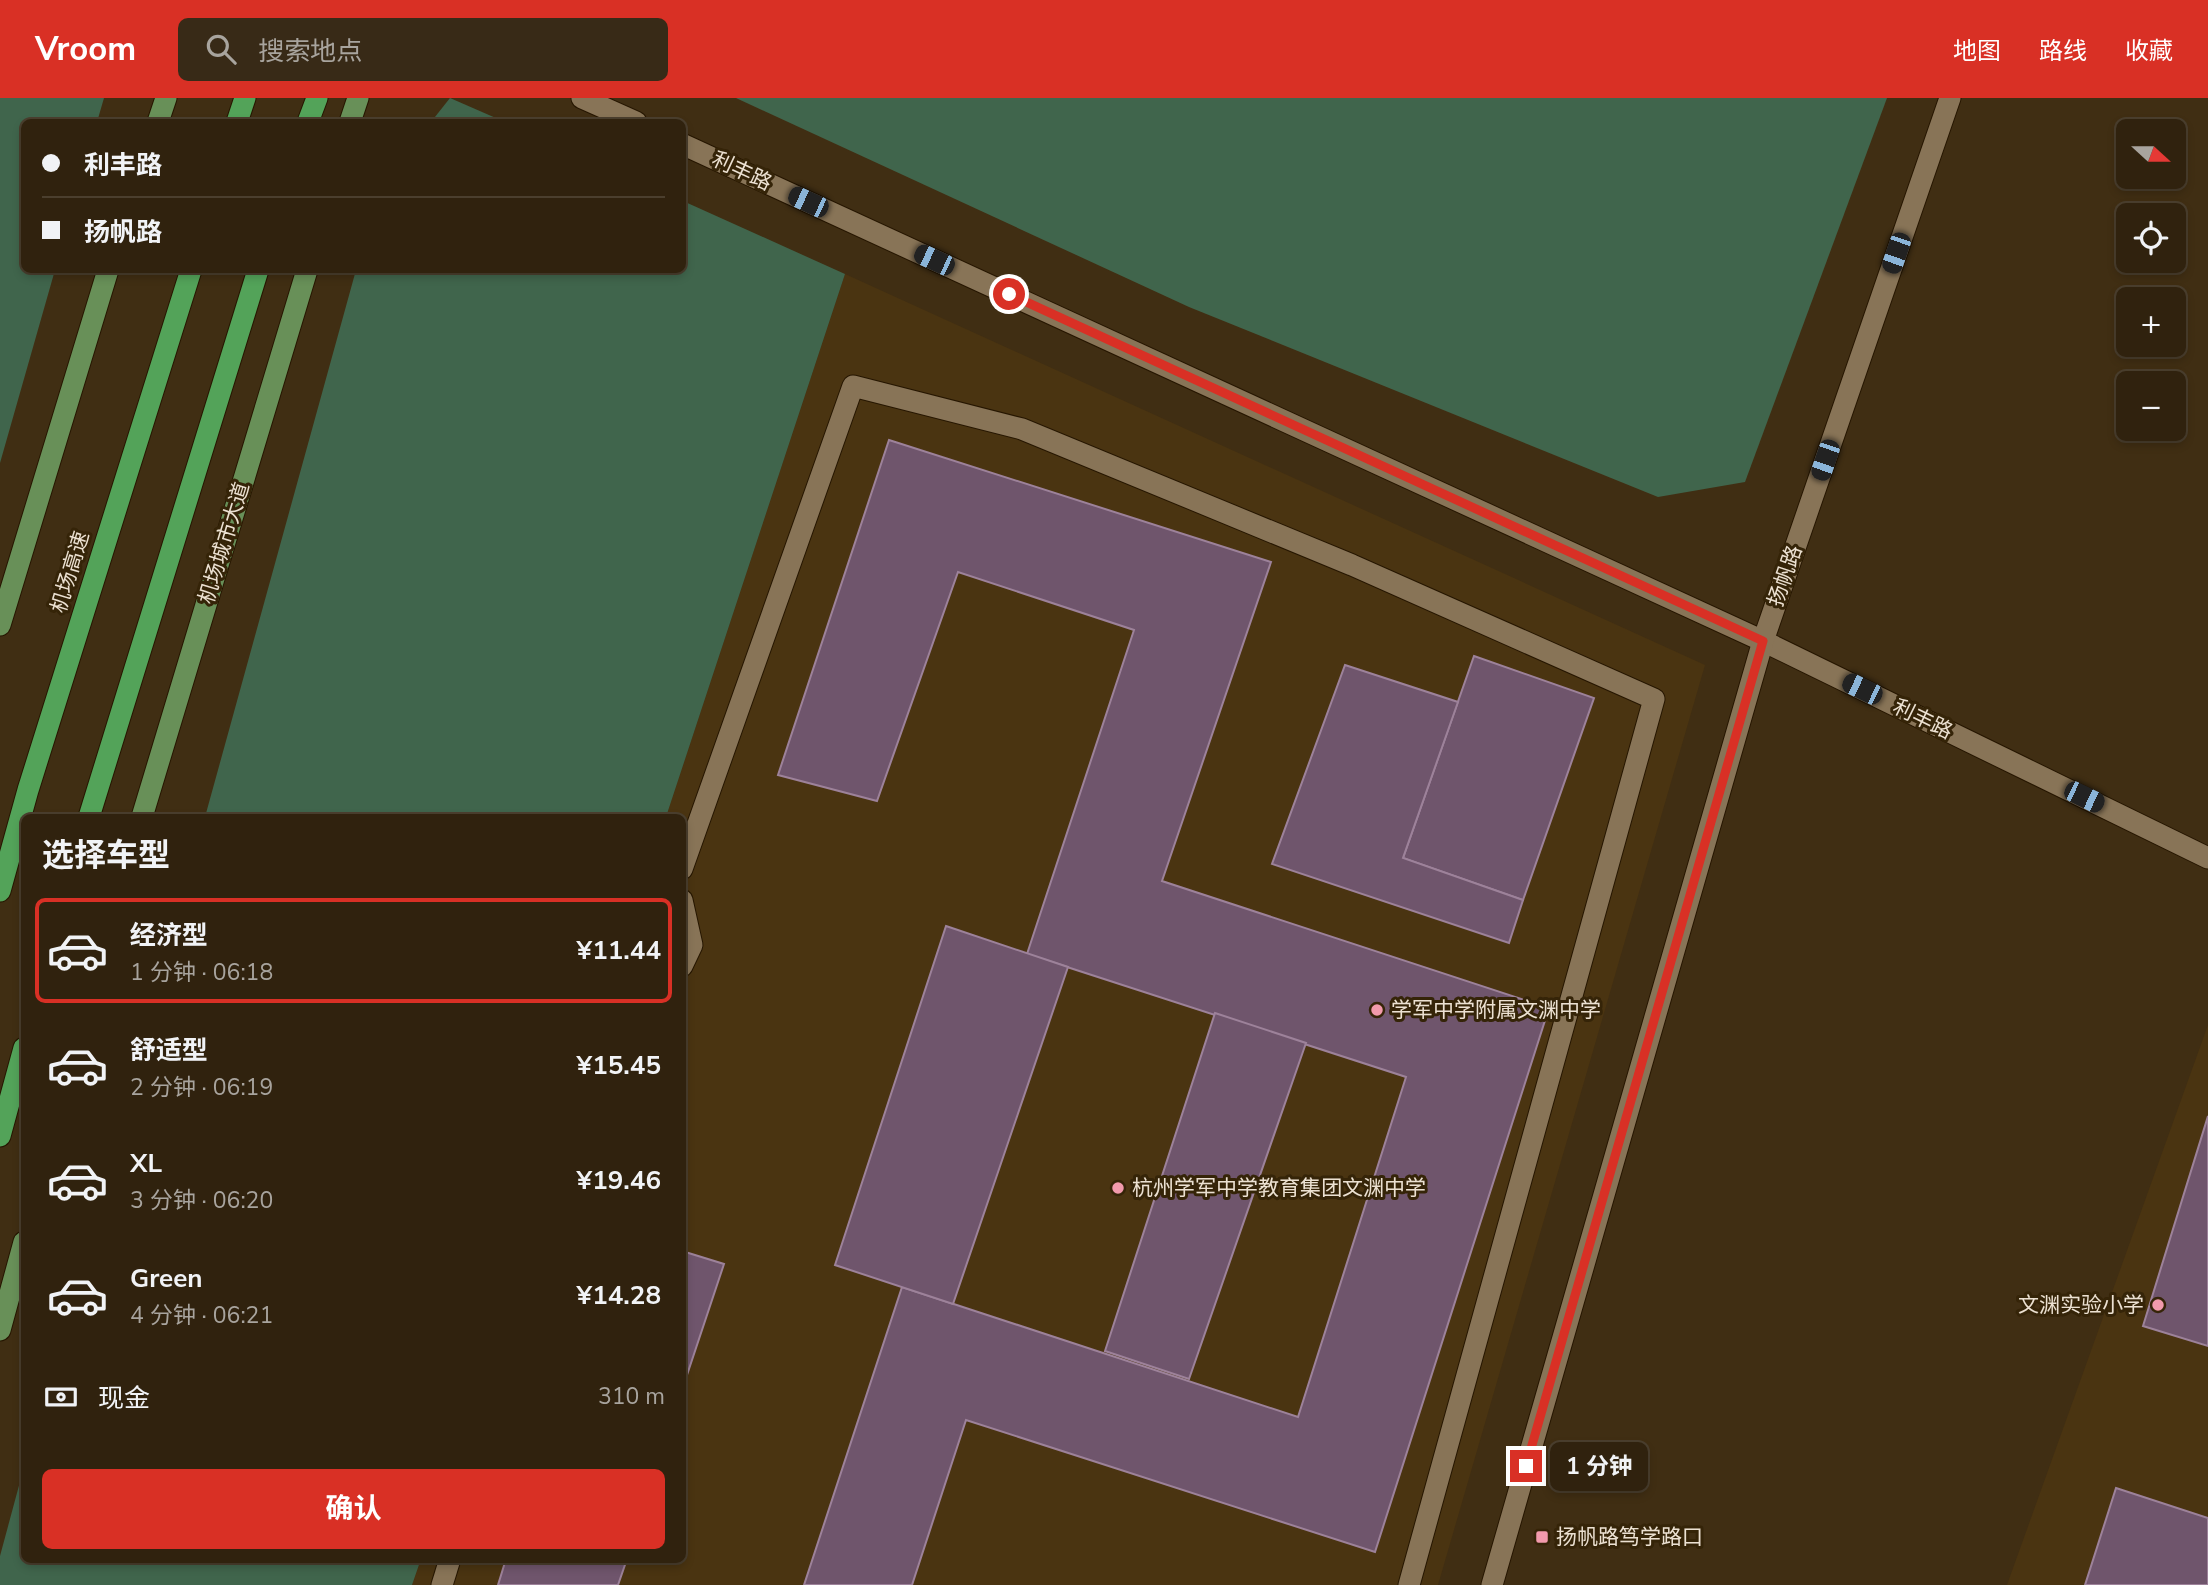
<!DOCTYPE html>
<html lang="zh">
<meta charset="utf-8">
<style>
body{margin:0;font-family:"Nunito Sans","Noto Sans SC",sans-serif;background:#382a17;color:#f1f3f6;height:100vh;display:flex;flex-direction:column;font-size:26px;white-space:nowrap}
*{box-sizing:border-box;margin:0}
p{font-size:23px;color:#a8a49e}
.icon{flex:none;width:38px;height:38px;fill:none;stroke:currentColor;stroke-width:2;stroke-linecap:round;stroke-linejoin:round}
.map{position:relative;flex:1;overflow:hidden}
.details{position:absolute;left:21px;top:716px;width:665px;height:749px;display:flex;flex-direction:column;background:#30220e;border-radius:10px;box-shadow:0 4px 10px #0003,0 0 0 2px #4b3f2e}
.details>*{flex:none}
.top-card{position:absolute;left:21px;top:21px;width:665px;height:154px;border-radius:10px;box-shadow:0 4px 10px #0003,0 0 0 2px #4b3f2e;display:grid;align-content:center;height:154px;padding:0 21px;background:#30220e}
.needle{width:46px;rotate:111deg}
.fabs{position:absolute;left:2116px;top:21px;display:grid;gap:14px}
.fabs a{display:grid;place-items:center;width:70px;height:70px;border-radius:10px;background:#30220e;box-shadow:0 4px 10px #0003,0 0 0 2px #4b3f2e;font-size:35px}
.end{position:absolute;width:32px;height:32px;margin:-16px;border:9px solid #d93025;background:#fff;box-shadow:0 0 0 4px #fff}
.from{border-radius:50%}
.bubble{position:absolute;height:49px;border-radius:10px;background:#30220e;box-shadow:0 4px 10px #0003,0 0 0 2px #4b3f2e;font-size:23px;font-weight:700;line-height:49px;text-align:center}
.car{position:absolute;width:21px;height:42px;margin:-21px -10px;border-radius:9px;box-shadow:0 0 5px 2px #0007;background:linear-gradient(#222 24%,#8ab4d8 0 40%,#222 0 76%,#8ab4d8 0 86%,#222 0)}
.top-card b{display:flex;align-items:center;gap:24px;height:66px;font-size:26px}
.top-card b+b{border-top:2px solid #4b3f2e}
.top-card i{width:18px;height:18px;background:#f1f3f6}
ul{padding:0;list-style:none}
li{display:flex;align-items:center;gap:21px;height:105px;margin:0 14px 10px;padding:0 7px;border:4px solid transparent;border-radius:10px}
li div{flex:1}
li b{display:block;font-size:26px}
li em{font-style:normal;font-weight:700}
li.active{border-color:#d93025}
li>.icon{width:63px;height:63px;stroke-width:1.5}
h2{padding:0 21px;font-size:32px;line-height:84px}
.pay{display:flex;align-items:center;gap:18px;height:77px;padding:0 21px;font-size:26px}
.pay p{margin-inline-start:auto}
.primary-button{display:flex;gap:14px;margin-top:auto;padding:14px 21px}
.primary-button a{flex:1;height:80px;border-radius:10px;background:#d93025;color:#fff;font-size:28px;font-weight:700;line-height:80px;text-align:center}
header{display:flex;align-items:center;gap:42px;box-sizing:border-box;height:98px;padding:0 35px;background:#d93025;color:#fff}
header strong{font-size:33px}
nav{display:flex;gap:38px;margin-inline-start:auto;font-size:24px}
.search{width:490px;height:63px;background:#382a17;display:flex;align-items:center;gap:18px;box-sizing:border-box;padding:0 24px;border-radius:10px;color:#a8a49e;font-size:26px}
.map>svg:first-child{display:block}
.built{fill:#4a3411}
.green{fill:#40654c}
.building{fill:#6f556c;stroke:#9d829a;stroke-width:2}
.lines{fill:none;stroke-linecap:round;stroke-linejoin:round}
.minor-casing{stroke:#261600;stroke-width:23}
.major-casing{stroke:#261600;stroke-width:23}
.highway-casing{stroke:#261600;stroke-width:23}
.minor{stroke:#887457;stroke-width:21}
.major{stroke:#689058;stroke-width:21}
.highway{stroke:#53a359;stroke-width:21}
.route{stroke:#d93025;stroke-width:9}
.poi-dot{fill:#f29aac;stroke:#352408;stroke-width:2.5}
.labels{text-anchor:middle;dominant-baseline:central;stroke-width:6;stroke-linejoin:round;paint-order:stroke}
.street-label{font-size:21px;fill:#ece1d2;stroke:#352408}
.poi-label{font-size:21px;fill:#ece1d2;stroke:#352408;text-anchor:start}
</style>
<header>
<strong>Vroom</strong>
<div class="search"><svg class="icon" aria-label="search" viewBox="0 0 24 24"><circle cx="10" cy="10" r="6"/><path d="M15 15l6 6"/></svg>搜索地点</div>
<nav><a>地图</a><a>路线</a><a>收藏</a></nav>
</header>
<div class="map">
<svg width="2208" height="1487" viewBox="0 0 2208 1487">
<rect width="100%" height="100%" fill="#402e13"/>
<g class="built">
<polygon points="845,176 1705,567 1438,1487 412,1487 421,1461 682,1461 682,719 666,719"/>
<polygon points="2208,927 2208,1487 2007,1487"/>
</g>
<g class="green">
<polygon points="0,0 104,0 97,24 24,24 24,172 55,172 0,365"/>
<polygon points="450,0 505,24 431,24"/>
<polygon points="736,0 1887,0 1745,384 1658,399 1189,209"/>
<polygon points="683,103 845,176 666,719 205,719 356,172 682,172"/>
<polygon points="24,1369 24,1461 421,1461 412,1487 0,1487 0,1458"/>
</g>
<g class="building">
<polygon points="889,342 1271,464 1162,783 1549,910 1375,1454 966,1322 912,1487 804,1487 902,1189 1298,1319 1406,979 1027,856 1134,532 958,474 877,703 778,677"/>
<polygon points="1474,558 1594,600 1523,802 1403,760"/>
<polygon points="1345,567 1458,604 1403,760 1523,802 1509,845 1272,766"/>
<polygon points="946,828 1068,869 953,1206 835,1167"/>
<polygon points="1215,915 1306,945 1189,1281 1105,1253"/>
<polygon points="2208,1018 2208,1248 2143,1228"/>
<polygon points="682,1153 724,1166 682,1292"/>
<polygon points="2116,1390 2208,1420 2208,1487 2085,1487"/>
<polygon points="506,1461 627,1461 618,1487 498,1487"/>
</g>
<g class="lines">
<defs>
<g id="minor">
<polyline points="582,0 636,24"/>
<polyline points="682,46 1763,543 2208,760"/>
<polyline points="682,771 853,288 1022,331 1352,467 1654,601 1409,1487"/>
<polyline points="682,802 692,847 682,868"/>
<polyline points="442,1487 450,1461"/>
<polyline points="1492,1487 1763,543 1950,0"/>
</g>
<g id="major">
<polyline points="158,24 166,0"/>
<polyline points="350,24 358,0"/>
<polyline points="0,527 108,172"/>
<polyline points="142,719 307,172"/>
<polyline points="0,1232 24,1144"/>
</g>
<g id="highway">
<polyline points="237,24 245,0"/>
<polyline points="308,24 317,0"/>
<polyline points="89,719 258,172"/>
<polyline points="0,793 28,692 191,172"/>
<polyline points="0,1038 24,950"/>
</g>
</defs>
<use href="#minor" class="minor-casing"/>
<use href="#major" class="major-casing"/>
<use href="#highway" class="highway-casing"/>
<use href="#minor" class="minor"/>
<use href="#major" class="major"/>
<use href="#highway" class="highway"/>
</g>
<g class="lines">
<polyline class="route" points="1009,196 1763,543 1526,1368"/>
</g>
<g class="poi-dot">
<circle cx="1377" cy="912" r="7"/>
<circle cx="1118" cy="1090" r="7"/>
<circle cx="2158" cy="1207" r="7"/>
<rect x="1535" y="1432" width="14" height="14" rx="3.5"/>
</g>
<g class="labels">
<g class="street-label">
<text transform="translate(742 73) rotate(25)">利丰路</text>
<text transform="translate(224 445) rotate(-73)">机场城市大道</text>
<text transform="translate(70 474) rotate(-73)">机场高速</text>
<text transform="translate(1785 478) rotate(-71)">扬帆路</text>
<text transform="translate(1923 621) rotate(26)">利丰路</text>
</g>
<g class="poi-label">
<text x="1391" y="912">学军中学附属文渊中学</text>
<text x="1132" y="1090">杭州学军中学教育集团文渊中学</text>
<text x="2144" y="1207" text-anchor="end">文渊实验小学</text>
<text x="1556" y="1439">扬帆路笃学路口</text>
</g>
</g>
</svg>
<div class="fabs">
<a><svg class="needle" viewBox="-14 -14 28 28"><path d="M0-13l5 13h-10z" fill="#e53935"/><path d="M0 13l5-13h-10z" fill="#a8a49e"/></svg></a>
<a><svg class="icon" aria-label="locate" viewBox="0 0 24 24"><circle cx="12" cy="12" r="6"/><path d="M12 2v4M12 18v4M2 12h4M18 12h4"/></svg></a>
<a>+</a>
<a>−</a>
</div>
<i class="end from" style="left:1009px;top:196px"></i>
<i class="end" style="left:1526px;top:1368px"></i>
<div class="bubble" style="left:1550px;top:1344px;width:98px">1 分钟</div>
<i class="car" style="left:808px;top:104px;rotate:295deg"></i>
<i class="car" style="left:1896px;top:155px;rotate:199deg"></i>
<i class="car" style="left:934px;top:162px;rotate:295deg"></i>
<i class="car" style="left:1825px;top:362px;rotate:199deg"></i>
<i class="car" style="left:1862px;top:591px;rotate:296deg"></i>
<i class="car" style="left:2084px;top:699px;rotate:116deg"></i>
<div class="top-card">
<b><i class="from"></i>利丰路</b>
<b><i></i>扬帆路</b>
</div>
<section class="details">
<h2>选择车型</h2>
<ul>
<li class="active"><svg class="icon" aria-label="car" viewBox="0 0 24 24"><path d="M5 17H2v-5l4-1 3-4h7l3 4 3 1v5h-3M9 17h6M6 11h13"/><circle cx="7" cy="17" r="2"/><circle cx="17" cy="17" r="2"/></svg><div><b>经济型</b><p>1 分钟 · 06:18</p></div><em>¥11.44</em></li>
<li><svg class="icon" aria-label="car" viewBox="0 0 24 24"><path d="M5 17H2v-5l4-1 3-4h7l3 4 3 1v5h-3M9 17h6M6 11h13"/><circle cx="7" cy="17" r="2"/><circle cx="17" cy="17" r="2"/></svg><div><b>舒适型</b><p>2 分钟 · 06:19</p></div><em>¥15.45</em></li>
<li><svg class="icon" aria-label="car" viewBox="0 0 24 24"><path d="M5 17H2v-5l4-1 3-4h7l3 4 3 1v5h-3M9 17h6M6 11h13"/><circle cx="7" cy="17" r="2"/><circle cx="17" cy="17" r="2"/></svg><div><b>XL</b><p>3 分钟 · 06:20</p></div><em>¥19.46</em></li>
<li><svg class="icon" aria-label="car" viewBox="0 0 24 24"><path d="M5 17H2v-5l4-1 3-4h7l3 4 3 1v5h-3M9 17h6M6 11h13"/><circle cx="7" cy="17" r="2"/><circle cx="17" cy="17" r="2"/></svg><div><b>Green</b><p>4 分钟 · 06:21</p></div><em>¥14.28</em></li>
</ul>
<div class="pay"><svg class="icon" aria-label="cash" viewBox="0 0 24 24"><path d="M3 7h18v10H3z"/><circle cx="12" cy="12" r="2"/></svg>现金<p>310 m</p></div>
<div class="primary-button"><a>确认</a></div>
</section>
</div>
